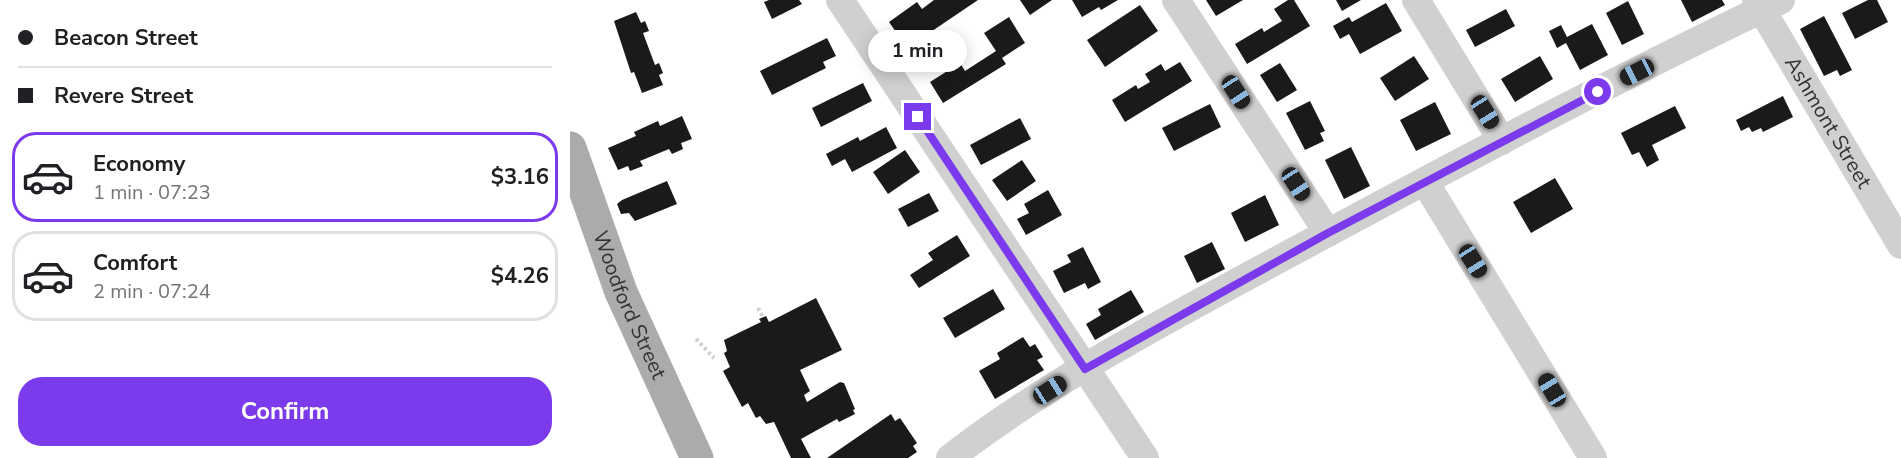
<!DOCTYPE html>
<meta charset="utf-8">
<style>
body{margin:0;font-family:"Nunito Sans",sans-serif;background:#f6f6f6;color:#202124;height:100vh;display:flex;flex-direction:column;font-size:22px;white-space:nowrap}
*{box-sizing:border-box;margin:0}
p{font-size:20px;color:#757577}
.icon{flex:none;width:33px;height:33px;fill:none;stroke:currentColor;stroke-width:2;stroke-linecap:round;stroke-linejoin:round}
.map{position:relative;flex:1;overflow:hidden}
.details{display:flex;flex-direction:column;background:#fff;width:570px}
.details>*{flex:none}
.hud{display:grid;align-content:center;height:132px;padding:0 18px;background:#fff}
.end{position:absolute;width:27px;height:27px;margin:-14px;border:8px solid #7c3aed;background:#fff;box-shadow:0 0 0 3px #fff}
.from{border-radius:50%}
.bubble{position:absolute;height:42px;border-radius:21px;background:#fff;box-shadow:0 3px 15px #0003;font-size:20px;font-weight:700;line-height:42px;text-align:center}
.car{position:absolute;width:18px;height:36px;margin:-18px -9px;border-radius:8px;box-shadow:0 0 4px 2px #0007;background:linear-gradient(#222 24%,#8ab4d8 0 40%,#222 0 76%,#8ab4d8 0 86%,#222 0)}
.hud b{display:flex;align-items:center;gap:21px;height:57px;font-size:22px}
.hud b+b{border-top:2px solid #e0e0e0}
.hud i{width:15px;height:15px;background:#202124}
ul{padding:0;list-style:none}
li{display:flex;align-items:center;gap:18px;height:90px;margin:0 12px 9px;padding:0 6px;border:3px solid #e0e0e0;border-radius:24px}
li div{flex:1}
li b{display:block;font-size:22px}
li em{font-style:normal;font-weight:700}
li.current{border-color:#7c3aed}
li>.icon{width:54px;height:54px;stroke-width:1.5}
.action{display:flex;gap:12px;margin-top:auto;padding:12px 18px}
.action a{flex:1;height:69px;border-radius:24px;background:#7c3aed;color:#fff;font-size:24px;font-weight:700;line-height:69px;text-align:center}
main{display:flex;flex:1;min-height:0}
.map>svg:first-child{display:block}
.building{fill:#1a1a1a}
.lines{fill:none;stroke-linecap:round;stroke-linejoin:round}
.path{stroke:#cdcdcd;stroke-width:4;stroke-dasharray:3 3;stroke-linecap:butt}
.minor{stroke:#d0d0d0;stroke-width:28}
.major{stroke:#ababab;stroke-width:33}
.route{stroke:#7c3aed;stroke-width:8}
.labels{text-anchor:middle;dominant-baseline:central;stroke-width:6;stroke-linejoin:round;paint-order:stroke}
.street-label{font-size:21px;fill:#333;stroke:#fff}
</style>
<main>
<section class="details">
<div class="hud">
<b><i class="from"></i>Beacon Street</b>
<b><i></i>Revere Street</b>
</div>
<ul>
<li class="current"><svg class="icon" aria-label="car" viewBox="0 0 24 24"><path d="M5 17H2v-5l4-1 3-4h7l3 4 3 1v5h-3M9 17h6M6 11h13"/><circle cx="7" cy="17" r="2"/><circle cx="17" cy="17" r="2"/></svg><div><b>Economy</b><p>1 min · 07:23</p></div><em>$3.16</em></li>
<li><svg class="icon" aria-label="car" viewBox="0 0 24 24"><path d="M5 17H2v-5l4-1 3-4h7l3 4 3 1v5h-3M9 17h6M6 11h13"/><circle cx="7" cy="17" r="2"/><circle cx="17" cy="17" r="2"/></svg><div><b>Comfort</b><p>2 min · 07:24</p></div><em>$4.26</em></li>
</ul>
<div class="action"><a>Confirm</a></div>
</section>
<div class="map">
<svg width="1331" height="458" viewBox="0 0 1331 458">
<rect width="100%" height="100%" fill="#fff"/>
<g class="building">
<polygon points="199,0 229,0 232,4 202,19 194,2"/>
<polygon points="364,0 408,0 337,48 319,22 347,2 352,9"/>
<polygon points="450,0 482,0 460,15"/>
<polygon points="502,0 548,0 531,10 529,7 512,17"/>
<polygon points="636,0 673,0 646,16"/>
<polygon points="718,0 724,0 740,26 677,64 665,44 692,28 694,32 712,21 704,9"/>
<polygon points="766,0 791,0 772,11"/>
<polygon points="1111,0 1152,0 1155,5 1122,22"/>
<polygon points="1298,0 1307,0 1318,22 1285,39 1272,13"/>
<polygon points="1058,1 1074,34 1052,45 1036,13"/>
<polygon points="816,3 832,31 790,54 779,34 770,39 763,26 779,17 782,22"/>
<polygon points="570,5 588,31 535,67 517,40"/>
<polygon points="936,9 945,26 905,47 896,30"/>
<polygon points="66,12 71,23 75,21 79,31 73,33 85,65 89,63 93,73 89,75 93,85 72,93 64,72 61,73 44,21"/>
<polygon points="1254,16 1282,70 1270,76 1267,70 1254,76 1230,29"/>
<polygon points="439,17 455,43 432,58 436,64 373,103 360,82 390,63 395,71 426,51 414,33"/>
<polygon points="1022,24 1038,55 1010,70 996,43 987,48 979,31 991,25 997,37"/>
<polygon points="257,38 266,56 253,62 256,68 202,95 190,71"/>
<polygon points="844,56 859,79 825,101 810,78"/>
<polygon points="970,56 983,79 945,102 931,79"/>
<polygon points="610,62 622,81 555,122 542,100 566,85 568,89 580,82 575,74 591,64 595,71"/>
<polygon points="710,63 727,90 707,102 690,75"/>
<polygon points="293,83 302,101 251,127 242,108"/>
<polygon points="1213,96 1223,117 1193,132 1191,128 1182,132 1179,127 1171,131 1166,120"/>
<polygon points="740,101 755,131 750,133 754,141 735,150 716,113"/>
<polygon points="865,102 881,134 846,151 830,120"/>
<polygon points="640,104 651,127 604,151 592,128"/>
<polygon points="1105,106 1116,128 1082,145 1089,160 1077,167 1069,152 1062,155 1051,133"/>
<polygon points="112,116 122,139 111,143 113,149 102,154 99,149 70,161 73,166 60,171 58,166 48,170 38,148 66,136 64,132 88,121 90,126"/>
<polygon points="450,118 461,139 411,165 400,145"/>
<polygon points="316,127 327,148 282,172 275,159 262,166 256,154 288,137 290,141"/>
<polygon points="781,147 800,186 774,199 755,160"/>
<polygon points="335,150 350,172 318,194 303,172"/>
<polygon points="452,160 466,181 437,201 422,180"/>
<polygon points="985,178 1003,209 961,233 943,202"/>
<polygon points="97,181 107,204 65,221 59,213 51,214 47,204 52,200"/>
<polygon points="478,190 492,215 456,235 447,219 459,213 454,204"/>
<polygon points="359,193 369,211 338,227 328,209"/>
<polygon points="695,195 709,225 675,242 661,213"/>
<polygon points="387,235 400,256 349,288 340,275 363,260 358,253"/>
<polygon points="642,242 655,269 627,283 614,256"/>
<polygon points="513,247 531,282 518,289 515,283 494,293 483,271 501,262 497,255"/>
<polygon points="423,289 435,309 385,338 373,318"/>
<polygon points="561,290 574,312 525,340 516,324 531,315 528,309"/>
<polygon points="246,298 272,350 230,370 240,391 234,395 237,402 270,382 274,383 285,409 283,410 285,414 269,422 267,419 231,439 241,458 221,458 204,422 196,424 190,416 186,418 178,403 172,407 153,371 160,367 154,353 157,351 154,340 191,322 189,319 196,316 199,322"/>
<polygon points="453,337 460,347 465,344 473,357 467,360 474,370 425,399 409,371 430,359 427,353"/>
<polygon points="321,414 325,421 330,418 347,443 343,446 347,452 338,458 257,458"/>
</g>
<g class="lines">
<g class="path">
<polyline points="188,308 193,317"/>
<polyline points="126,339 144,358"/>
</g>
<g class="minor">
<polyline points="270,0 575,458"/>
<polyline points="606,0 758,233"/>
<polyline points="846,0 932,141"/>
<path id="s1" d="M1186 0 1331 245"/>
<polyline points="855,182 1023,458"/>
<path d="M380 458C482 379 601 318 715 256 878 168 1043 80 1211 0"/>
</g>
<path class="major" id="s2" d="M0 148 51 292 127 458"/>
</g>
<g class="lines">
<polyline class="route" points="348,117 515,369 758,233 1028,92"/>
</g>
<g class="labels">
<g class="street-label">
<text stroke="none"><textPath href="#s1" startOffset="142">Ashmont Street</textPath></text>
<text stroke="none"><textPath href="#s2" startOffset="168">Woodford Street</textPath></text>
</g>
</g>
</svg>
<i class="end from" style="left:1028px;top:92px"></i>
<i class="end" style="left:348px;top:117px"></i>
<div class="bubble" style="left:298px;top:30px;width:99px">1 min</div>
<i class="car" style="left:1067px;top:72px;rotate:243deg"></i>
<i class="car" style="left:666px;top:92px;rotate:147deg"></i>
<i class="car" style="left:915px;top:112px;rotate:148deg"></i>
<i class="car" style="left:726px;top:184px;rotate:147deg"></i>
<i class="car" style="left:903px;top:261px;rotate:148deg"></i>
<i class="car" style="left:480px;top:390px;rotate:58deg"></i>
<i class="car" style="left:982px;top:390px;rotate:329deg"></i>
</div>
</main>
